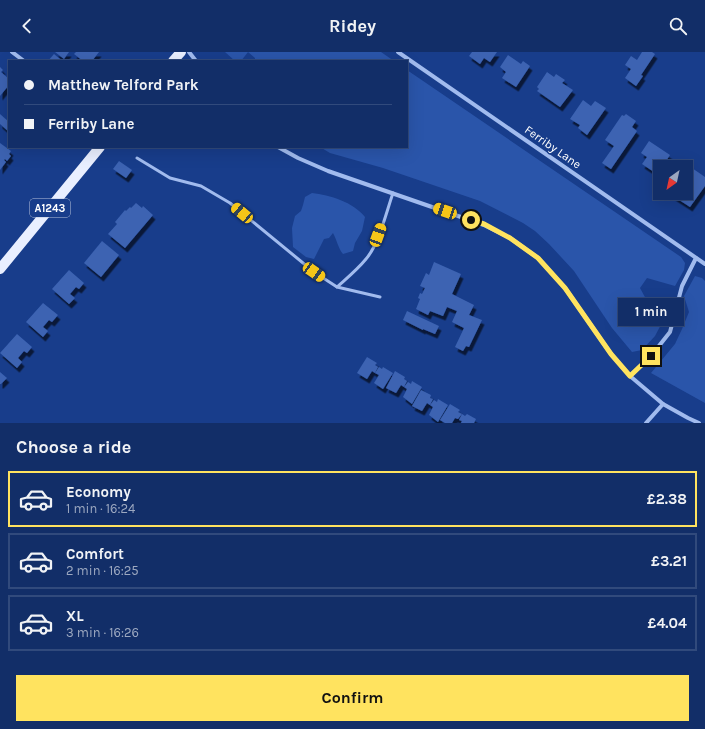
<!DOCTYPE html>
<meta charset="utf-8">
<style>
body{margin:0;font-family:Karla,sans-serif;background:#1f3a71;color:#f1f3f6;height:100vh;display:flex;flex-direction:column;font-size:15px;white-space:nowrap}
*{box-sizing:border-box;margin:0}
p{font-size:13px;color:#9ca8c0}
.icon{flex:none;width:22px;height:22px;fill:none;stroke:currentColor;stroke-width:2;stroke-linecap:round;stroke-linejoin:round}
.map{position:relative;height:371px;overflow:hidden}
.side{display:flex;flex-direction:column;background:#122e68;flex:1}
.side>*{flex:none}
.top-card{position:absolute;left:8px;top:8px;width:400px;height:88px;border-radius:0px;box-shadow:0 4px 16px #0002,0 0 0 1px #314a7c;display:grid;align-content:center;height:88px;padding:0 16px;background:#122e68}
.needle{width:26px;rotate:213deg}
.tools{position:absolute;left:653px;top:108px;display:grid;gap:8px}
.tools a{display:grid;place-items:center;width:40px;height:40px;border-radius:0px;background:#122e68;box-shadow:0 4px 16px #0002,0 0 0 1px #314a7c;font-size:20px}
.end{position:absolute;width:18px;height:18px;margin:-9px;border:5px solid #ffe35f;background:#111;box-shadow:0 0 0 2px #111}
.from{border-radius:50%}
.bubble{position:absolute;height:28px;border-radius:0px;background:#122e68;box-shadow:0 4px 16px #0002,0 0 0 1px #314a7c;font-size:13px;font-weight:700;line-height:28px;text-align:center}
.car{position:absolute;width:12px;height:24px;margin:-12px -6px;border-radius:5px;box-shadow:0 0 3px 1px #0007;background:linear-gradient(#f5c518 24%,#345 0 40%,#f5c518 0 76%,#345 0 86%,#f5c518 0)}
.top-card b{display:flex;align-items:center;gap:14px;height:38px;font-size:15px}
.top-card b+b{border-top:1px solid #314a7c}
.top-card i{width:10px;height:10px;background:#f1f3f6}
ul{padding:0;list-style:none}
li{display:flex;align-items:center;gap:12px;height:56px;margin:0 8px 6px;padding:0 8px;border:2px solid #314a7c;border-radius:0px}
li div{flex:1}
li b{display:block;font-size:15px}
li em{font-style:normal;font-weight:700}
li.selected{border-color:#ffe35f}
li>.icon{width:36px;height:36px;stroke-width:1.5}
h2{padding:0 16px;font-size:18px;line-height:48px}
.action{display:flex;gap:8px;margin-top:auto;padding:8px 16px}
.action a{flex:1;height:46px;border-radius:0px;background:#ffe35f;color:#111;font-size:16px;font-weight:700;line-height:46px;text-align:center}
header{display:flex;justify-content:space-between;align-items:center;height:52px;padding:0 16px;background:#122e68;font-size:18px;font-weight:700}
.map>svg:first-child{display:block}
.green{fill:#2a55aa}
.building{fill:#3c63b2;filter:url(#shadow)}
.lines{fill:none;stroke-linecap:round;stroke-linejoin:round}
.lane{stroke:#a1bbee;stroke-width:3}
.street{stroke:#a1bbee;stroke-width:4}
.primary{stroke:#e9efff;stroke-width:10}
.route{stroke:#ffe35f;stroke-width:5}
.labels{text-anchor:middle;dominant-baseline:central;stroke-width:3;stroke-linejoin:round;paint-order:stroke}
.shield{fill:#183d8b;stroke:#bac5dc;stroke-width:1}
.shield-label{font-size:11px;font-weight:bold;fill:#fff}
.street-label{font-size:12px;fill:#fff;stroke:#183d8b}
</style>
<header><svg class="icon" aria-label="back" viewBox="0 0 24 24"><path d="M15 5l-7 7 7 7"/></svg>Ridey<svg class="icon" aria-label="search" viewBox="0 0 24 24"><circle cx="10" cy="10" r="6"/><path d="M15 15l6 6"/></svg></header>
<div class="map">
<svg width="705" height="371" viewBox="0 0 705 371">
<defs>
<filter id="shadow"><feDropShadow dx="2.5" dy="4.5" stdDeviation="0" flood-color="#0009"/></filter>
</defs>
<rect width="100%" height="100%" fill="#183d8b"/>
<g class="green">
<polygon points="225,0 248,0 241,9 235,9"/>
<polygon points="248,0 381,0 394,9 255,9 255,6"/>
<polygon points="407,18 681,205 685,211 684,218 675,234 647,226 640,236 646,247 666,263 655,284 642,298 632,300 612,276 574,219 549,192 535,179 523,171 480,149 383,116 330,101 320,95 407,95"/>
<path d="M312 141C330 143 353 150 365 165L362 179 355 191 353 199 343 202C338 196 337 188 333 181L329 186 324 187 314 207 306 205 293 195 292 176 295 164 301 159 303 153 305 145Z"/>
<polygon points="695,224 702,226 705,229 705,351 651,321 675,292 682,277 689,260 684,244"/>
</g>
<g class="building">
<polygon points="55,0 69,0 64,7"/>
<polygon points="76,0 99,0 92,9 83,9 74,2"/>
<polygon points="472,0 497,0 490,10 484,6 480,12 469,4"/>
<polygon points="642,0 652,0 655,2 641,23 643,24 636,34 625,26 631,17 625,13 631,4 637,8"/>
<polygon points="54,2 60,7 59,9 48,9"/>
<polygon points="508,3 521,12 523,9 530,14 516,35 502,26 506,20 500,15"/>
<polygon points="0,15 3,18 1,20 9,27 9,33 0,44"/>
<polygon points="547,20 554,25 556,22 565,28 562,31 573,38 560,55 537,39 539,37 537,35"/>
<polygon points="583,48 591,54 595,49 606,56 587,83 578,76 580,73 570,67"/>
<polygon points="0,62 9,70 9,80 0,72"/>
<polygon points="626,62 636,69 632,75 637,79 611,117 602,111 614,94 605,88 622,63 624,64"/>
<polygon points="649,89 670,103 662,115 660,115 660,117 657,122 642,112 647,105 641,101"/>
<polygon points="0,91 11,99 9,102 11,104 7,109 5,107 4,108 6,110 0,118"/>
<polygon points="119,109 132,118 126,126 113,117"/>
<polygon points="692,116 705,125 705,134 690,155 673,144 674,141 686,141 686,124"/>
<polygon points="136,151 142,156 143,154 153,163 125,196 108,182 117,172 115,170 125,158 126,159 130,155 131,156"/>
<polygon points="102,189 119,203 101,225 84,211"/>
<polygon points="434,210 461,222 452,242 474,253 469,263 482,268 469,295 466,294 463,299 455,295 464,276 452,270 457,259 447,255 443,264 430,259 428,263 416,257 420,247 418,246 420,241 422,242 425,236 420,234 426,221 429,223"/>
<polygon points="69,218 84,231 79,237 76,235 70,242 75,246 69,252 52,237"/>
<polygon points="43,251 58,263 52,270 49,268 43,275 48,279 43,285 26,270"/>
<polygon points="407,259 439,274 435,282 423,277 423,278 403,268"/>
<polygon points="17,282 32,295 27,301 24,299 18,306 22,310 17,316 0,301"/>
<polygon points="367,305 377,311 375,313 378,315 375,321 372,319 367,327 357,321"/>
<polygon points="379,315 382,317 383,315 393,321 383,337 374,331 379,323 375,321"/>
<polygon points="395,319 405,325 404,327 407,329 404,335 401,333 396,341 386,336"/>
<polygon points="0,320 7,326 1,332 0,332"/>
<polygon points="412,329 422,335 412,352 403,345 407,337 404,335 408,330 411,332"/>
<polygon points="421,338 431,343 430,346 433,347 430,353 427,351 422,359 412,354"/>
<polygon points="438,347 448,353 438,370 429,363 433,355 430,353 434,348 437,350"/>
<polygon points="450,352 460,358 458,360 462,362 458,367 455,366 452,371 445,371 440,368"/>
<polygon points="462,362 465,364 467,362 476,367 474,371 461,371 462,369 459,368"/>
</g>
<g class="lines">
<g class="lane">
<polyline points="137,106 170,126 201,134 230,151 314,220 337,235 380,245"/>
<path d="M337 235C347 226 357 218 366 207 379 192 386 161 393 141"/>
</g>
<g class="street">
<polyline points="12,0 24,9"/>
<polyline points="189,0 196,9"/>
<polyline points="398,0 705,212"/>
<polyline points="278,95 298,106 328,119 484,173 510,186 538,206 565,236 611,302 630,324 663,352 688,366 699,371"/>
<polyline points="630,324 651,304 670,280 682,234 696,206"/>
<polyline points="646,371 663,352"/>
</g>
<g class="primary">
<polyline points="173,9 181,0"/>
<polyline points="0,217 100,95"/>
</g>
</g>
<g class="lines">
<polyline class="route" points="471,168 484,172 510,186 538,206 565,236 611,302 630,324 651,304"/>
</g>
<g class="labels">
<rect class="shield" x="30" y="147" width="40" height="18" rx="3"/>
<g class="shield-label">
<text x="50" y="156">A1243</text>
</g>
<g class="street-label">
<text transform="translate(553 95) rotate(35)">Ferriby Lane</text>
</g>
</g>
</svg>
<div class="tools">
<a><svg class="needle" viewBox="-14 -14 28 28"><path d="M0-13l5 13h-10z" fill="#e53935"/><path d="M0 13l5-13h-10z" fill="#9ca8c0"/></svg></a>
</div>
<i class="end from" style="left:471px;top:168px"></i>
<i class="end" style="left:651px;top:304px"></i>
<div class="bubble" style="left:618px;top:246px;width:66px">1 min</div>
<i class="car" style="left:445px;top:159px;rotate:289deg"></i>
<i class="car" style="left:242px;top:161px;rotate:310deg"></i>
<i class="car" style="left:378px;top:183px;rotate:20deg"></i>
<i class="car" style="left:314px;top:220px;rotate:124deg"></i>
<div class="top-card">
<b><i class="from"></i>Matthew Telford Park</b>
<b><i></i>Ferriby Lane</b>
</div>
</div>
<section class="side">
<h2>Choose a ride</h2>
<ul>
<li class="selected"><svg class="icon" aria-label="car" viewBox="0 0 24 24"><path d="M5 17H2v-5l4-1 3-4h7l3 4 3 1v5h-3M9 17h6M6 11h13"/><circle cx="7" cy="17" r="2"/><circle cx="17" cy="17" r="2"/></svg><div><b>Economy</b><p>1 min · 16:24</p></div><em>£2.38</em></li>
<li><svg class="icon" aria-label="car" viewBox="0 0 24 24"><path d="M5 17H2v-5l4-1 3-4h7l3 4 3 1v5h-3M9 17h6M6 11h13"/><circle cx="7" cy="17" r="2"/><circle cx="17" cy="17" r="2"/></svg><div><b>Comfort</b><p>2 min · 16:25</p></div><em>£3.21</em></li>
<li><svg class="icon" aria-label="car" viewBox="0 0 24 24"><path d="M5 17H2v-5l4-1 3-4h7l3 4 3 1v5h-3M9 17h6M6 11h13"/><circle cx="7" cy="17" r="2"/><circle cx="17" cy="17" r="2"/></svg><div><b>XL</b><p>3 min · 16:26</p></div><em>£4.04</em></li>
</ul>
<div class="action"><a>Confirm</a></div>
</section>
